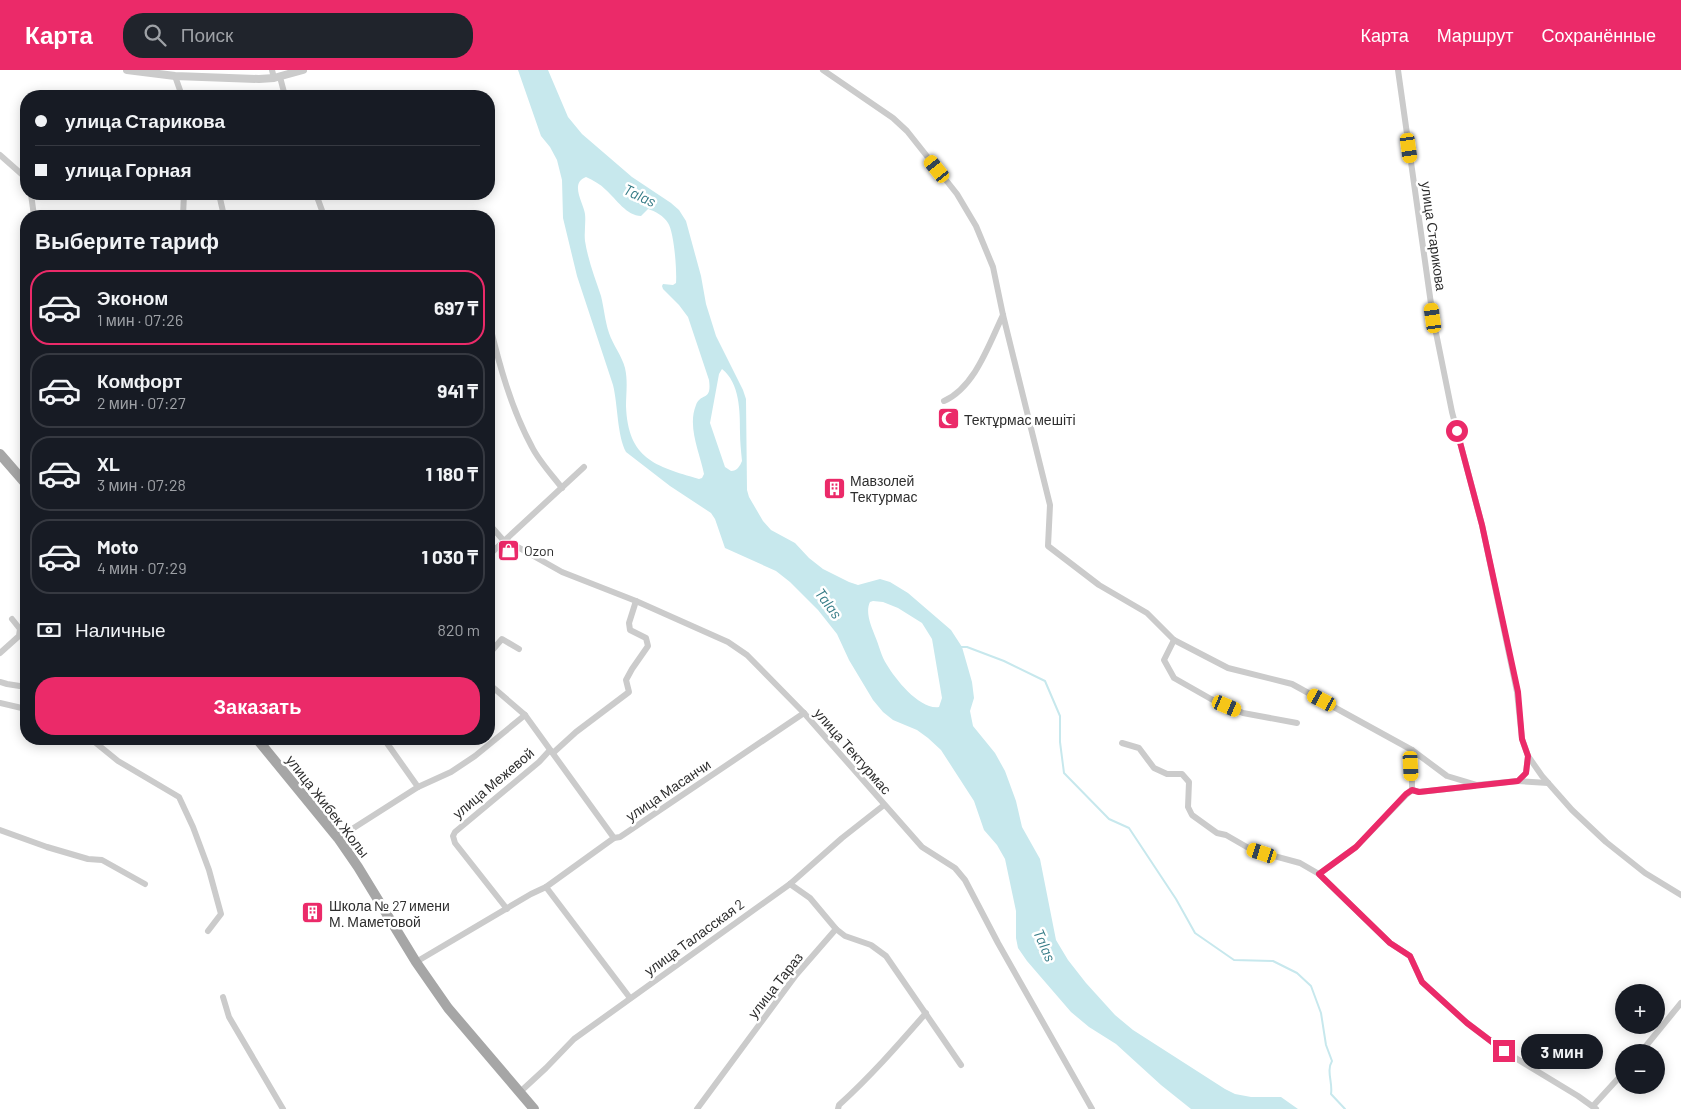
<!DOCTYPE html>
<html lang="ru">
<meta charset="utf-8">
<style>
body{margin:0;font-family:Barlow,sans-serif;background:#20242c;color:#f1f3f6;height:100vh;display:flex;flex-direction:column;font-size:19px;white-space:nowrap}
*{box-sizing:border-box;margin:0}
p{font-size:16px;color:#9ea1a6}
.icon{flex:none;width:28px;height:28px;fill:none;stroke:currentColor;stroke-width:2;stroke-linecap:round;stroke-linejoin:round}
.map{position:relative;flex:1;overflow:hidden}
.panel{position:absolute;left:20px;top:140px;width:475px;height:535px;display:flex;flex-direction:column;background:#171b24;border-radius:20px;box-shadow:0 2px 12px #0003}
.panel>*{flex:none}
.top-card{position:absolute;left:20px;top:20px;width:475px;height:110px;border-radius:20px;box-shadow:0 2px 12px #0003;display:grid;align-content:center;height:110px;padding:0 15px;background:#171b24}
.buttons{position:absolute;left:1615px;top:914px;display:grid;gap:10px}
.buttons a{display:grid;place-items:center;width:50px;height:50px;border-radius:50%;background:#171b24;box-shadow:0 2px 12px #0003;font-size:25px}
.end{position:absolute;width:22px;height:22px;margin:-11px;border:6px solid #eb2a69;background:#fff;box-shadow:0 0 0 2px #fff}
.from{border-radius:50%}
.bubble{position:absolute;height:35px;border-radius:18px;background:#171b24;box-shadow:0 2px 12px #0003;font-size:16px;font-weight:700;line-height:35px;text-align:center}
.car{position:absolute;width:15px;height:30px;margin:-15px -8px;border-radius:6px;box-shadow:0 0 4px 1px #0007;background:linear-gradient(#f5c518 24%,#345 0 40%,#f5c518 0 76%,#345 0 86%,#f5c518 0)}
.top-card b{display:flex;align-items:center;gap:18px;height:48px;font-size:19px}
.top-card b+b{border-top:1px solid #363941}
.top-card i{width:12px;height:12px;background:#f1f3f6}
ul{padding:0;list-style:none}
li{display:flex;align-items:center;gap:15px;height:75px;margin:0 10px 8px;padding:0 5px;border:2px solid #363941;border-radius:20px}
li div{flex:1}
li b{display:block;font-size:19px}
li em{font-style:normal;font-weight:700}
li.current{border-color:#eb2a69}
li>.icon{width:45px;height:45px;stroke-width:1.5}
h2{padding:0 15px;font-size:22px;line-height:60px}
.pay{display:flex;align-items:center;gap:12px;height:55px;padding:0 15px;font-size:19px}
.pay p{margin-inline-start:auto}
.cta{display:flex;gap:10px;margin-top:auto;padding:10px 15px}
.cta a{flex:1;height:58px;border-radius:20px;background:#eb2a69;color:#fff;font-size:20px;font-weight:700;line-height:58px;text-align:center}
header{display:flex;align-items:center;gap:30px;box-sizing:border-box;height:70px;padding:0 25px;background:#eb2a69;color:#fff}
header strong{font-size:24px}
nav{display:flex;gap:28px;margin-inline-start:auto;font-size:18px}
.search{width:350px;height:45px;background:#20242c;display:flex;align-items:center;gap:12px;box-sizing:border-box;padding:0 18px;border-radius:20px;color:#9ea1a6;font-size:19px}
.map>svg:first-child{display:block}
.water{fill:#c7e8ed;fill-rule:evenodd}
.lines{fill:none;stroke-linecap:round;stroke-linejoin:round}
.stream{stroke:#c7e8ed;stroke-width:2}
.minor{stroke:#cbcbcb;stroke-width:6}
.tertiary{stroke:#cbcbcb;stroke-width:8}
.primary{stroke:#a6a6a6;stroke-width:10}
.route{stroke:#eb2a69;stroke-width:6}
.labels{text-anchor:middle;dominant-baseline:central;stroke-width:5;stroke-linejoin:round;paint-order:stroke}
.street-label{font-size:14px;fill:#2e2e2e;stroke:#fff}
.poi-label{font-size:14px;fill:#2e2e2e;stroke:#fff;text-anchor:start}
.water-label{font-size:15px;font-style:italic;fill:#357b86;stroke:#fff}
</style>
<header>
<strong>Карта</strong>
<div class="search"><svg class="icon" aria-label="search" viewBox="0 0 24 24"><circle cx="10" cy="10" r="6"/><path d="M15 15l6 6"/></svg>Поиск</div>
<nav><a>Карта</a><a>Маршрут</a><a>Сохранённые</a></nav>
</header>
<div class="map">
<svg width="1681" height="1039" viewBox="0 0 1681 1039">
<rect width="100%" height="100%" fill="#fff"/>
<path class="water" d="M518 0H548L568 47 582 64 632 107 671 133 679 140 686 151 701 206 706 234 716 266 743 320 746 329 747 420 749 427 763 451 771 460 795 473 809 488 823 499 849 512 858 515 880 509 890 512 908 523 951 560 962 577 972 612 974 628 970 641 973 656 995 683 1005 701 1016 731 1022 757 1040 789 1056 870 1068 890 1086 913 1115 945 1133 960 1225 1019 1235 1024 1251 1027H1281L1298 1039H1191L1161 1015 1116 974 1089 957 1071 942 1027 891 1018 878 1016 868V841L1005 789 997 775 984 760 974 731 941 680 928 668 917 660 893 650 883 642 873 630 849 590 837 564 818 540 790 512 776 501 725 478 715 449 711 443 670 416 626 382C617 365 618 335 613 315L577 206 563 148 562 110 557 90 550 77 541 66ZM586 107C593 110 600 114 606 120 616 129 627 146 641 146L648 139C655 141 664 146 668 153 674 162 677 200 676 213L673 215 663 214 662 216 663 219 679 235 688 247 709 310C712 332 701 322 696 335 687 357 700 383 704 404L702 408 699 409C655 396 628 389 626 336 626 324 628 311 625 298 622 286 613 275 609 263 605 251 604 238 601 226 595 208 588 190 585 171 584 162 586 153 585 144 584 134 569 113 586 107ZM722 299C740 313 740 342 740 362 740 372 741 381 742 391 740 396 737 401 731 401L725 397 710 353 719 304ZM873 531 883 532 898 538 922 553 932 569 942 628 939 637C920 640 896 610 887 595 881 586 879 575 875 566 871 556 865 542 870 532Z"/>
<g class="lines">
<path class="stream" d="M960 577H967L1004 591 1045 611 1060 646V672L1064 703 1109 749 1129 758 1176 829 1195 863 1234 890 1273 891 1297 903 1311 916 1321 943 1326 975 1332 991C1326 1001 1333 1013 1331 1024L1345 1039"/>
<g class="minor">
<polyline points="272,0 274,8"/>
<polyline points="823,0 893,48 907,61 957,124 976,156 993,197 1003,245 1050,435 1048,476 1099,515 1147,543 1174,570 1228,598 1292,614 1412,680 1447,706 1477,715 1518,711 1526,703 1528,686"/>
<polyline points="1398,0 1433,248 1452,342 1482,455 1517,622 1522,669 1528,686 1542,706 1572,740 1606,772 1645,803 1681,825"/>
<polyline points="175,6 182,26"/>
<polyline points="280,7 285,26"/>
<polyline points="0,85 26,108"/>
<polyline points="31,124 34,146"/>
<polyline points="219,124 224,146"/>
<polyline points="316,124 324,146"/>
<polyline points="183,146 184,124"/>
<path d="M489 252C499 294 511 338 532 377 539 391 552 405 562 418"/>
<path d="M944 331C975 317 989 274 1003 245"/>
<polyline points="489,454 504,471 509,472 562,502 636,531 728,572 747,585 804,643 922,777 955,798 965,810 998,873 1092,1039"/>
<polyline points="489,485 584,397"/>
<polyline points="1174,570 1164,590 1174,608 1211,629 1243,643 1297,653"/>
<polyline points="0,583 19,566 20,559 12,549"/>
<polyline points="489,584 502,569 519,579"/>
<polyline points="0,612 7,614 26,617"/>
<polyline points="489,614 525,645 614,768"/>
<polyline points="0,633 26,639"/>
<polyline points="91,669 118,691 179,727 193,757 209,800 221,844 208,861"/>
<polyline points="384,669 418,717"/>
<polyline points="1122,673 1139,678 1154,698 1167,704 1182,704 1189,712 1188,737 1192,745 1217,763 1226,765 1252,780 1300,793 1319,804 1390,873 1410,886 1422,912 1467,953 1504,981 1578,1026 1596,1039"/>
<polyline points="553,683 576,662 629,622 626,610 632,599 648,576 646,568 630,560 629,553 636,531"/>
<polyline points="1518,711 1548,713"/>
<polyline points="1412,720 1412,680"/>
<polyline points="0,760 47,777 88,789 102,790 145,814"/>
<polyline points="338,768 418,717 451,702 475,686 525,645"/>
<polyline points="1319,804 1356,777 1406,725 1412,720 1419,722 1474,716"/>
<polyline points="546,817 630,928"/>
<polyline points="507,839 455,773 453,766 455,762 539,692 550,680"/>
<polyline points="836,859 845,866 871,875 886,886 961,995"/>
<polyline points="416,892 531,824 546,817 614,768 620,767 804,643"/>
<polyline points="223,927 229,947 283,1039"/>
<polyline points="1641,982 1681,933"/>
<polyline points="520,1022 546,998 574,969 790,814 842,768 884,735"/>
<polyline points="1593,1036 1624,1002"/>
<polyline points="697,1039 796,905 836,859 810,828 790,814"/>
<path d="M838 1039 839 1035C871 1006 898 975 926 943"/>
</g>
<polyline class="tertiary" points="127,0 175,6 259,9 274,8 303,0"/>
<g class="primary">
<polyline points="0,384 26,414"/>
<polyline points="257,669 338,768 358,797 416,892 448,938 534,1039"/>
</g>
</g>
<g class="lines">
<polyline class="route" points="1457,361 1482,455 1518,622 1522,669 1528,686 1526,703 1518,711 1419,722 1412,720 1406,724 1356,777 1319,804 1390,873 1410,886 1422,912 1467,953 1504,981"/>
</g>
<defs>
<symbol id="mosque-square" viewBox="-11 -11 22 22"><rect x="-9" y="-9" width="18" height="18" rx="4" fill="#eb2a69" stroke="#fff"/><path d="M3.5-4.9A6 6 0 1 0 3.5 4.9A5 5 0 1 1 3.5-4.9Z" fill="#fff"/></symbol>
<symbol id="building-square" viewBox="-11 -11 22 22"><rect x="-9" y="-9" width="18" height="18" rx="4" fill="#eb2a69" stroke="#fff"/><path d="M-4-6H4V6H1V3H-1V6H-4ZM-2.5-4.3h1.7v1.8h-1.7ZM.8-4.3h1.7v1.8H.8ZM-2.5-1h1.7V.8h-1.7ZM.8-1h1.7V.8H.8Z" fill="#fff"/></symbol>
<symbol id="shop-square" viewBox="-11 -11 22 22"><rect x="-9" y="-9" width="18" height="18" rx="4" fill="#eb2a69" stroke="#fff"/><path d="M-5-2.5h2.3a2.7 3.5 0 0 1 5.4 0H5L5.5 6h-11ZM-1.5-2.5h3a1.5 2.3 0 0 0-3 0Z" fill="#fff"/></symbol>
</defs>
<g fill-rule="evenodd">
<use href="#mosque-square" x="936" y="336" width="25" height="25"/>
<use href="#building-square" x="822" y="406" width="25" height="25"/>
<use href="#shop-square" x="496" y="468" width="25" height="25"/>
<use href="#building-square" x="300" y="830" width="25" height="25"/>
</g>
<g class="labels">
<g class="street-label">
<text transform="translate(1434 166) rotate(82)">улица Старикова</text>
<text transform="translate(853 681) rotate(49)">улица Тектурмас</text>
<text transform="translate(493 713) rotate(-40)">улица Межевой</text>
<text transform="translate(668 720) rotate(-34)">улица Масанчи</text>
<text transform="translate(328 736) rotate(52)">улица Жибек Жолы</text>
<text transform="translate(694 867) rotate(-36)">улица Таласская 2</text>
<text transform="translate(775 915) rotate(-52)">улица Тараз</text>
</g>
<g class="poi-label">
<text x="964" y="349">Тектұрмас мешіті</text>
<text x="850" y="410">Мавзолей<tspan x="850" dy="16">Тектурмас</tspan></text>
<text x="524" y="480">Ozon</text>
<text x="329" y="835">Школа № 27 имени<tspan x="329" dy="16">М. Маметовой</tspan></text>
</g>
<g class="water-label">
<text transform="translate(640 125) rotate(25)">Talas</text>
<text transform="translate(829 533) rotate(53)">Talas</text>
<text transform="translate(1045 875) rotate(66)">Talas</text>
</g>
</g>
</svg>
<div class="buttons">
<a>+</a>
<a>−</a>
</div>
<i class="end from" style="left:1457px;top:361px"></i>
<i class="end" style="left:1504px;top:981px"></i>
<div class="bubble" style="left:1521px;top:964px;width:82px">3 мин</div>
<i class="car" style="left:1409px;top:78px;rotate:172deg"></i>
<i class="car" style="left:937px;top:99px;rotate:321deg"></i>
<i class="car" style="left:1433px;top:248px;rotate:352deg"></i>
<i class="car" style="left:1322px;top:630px;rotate:298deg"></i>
<i class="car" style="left:1227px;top:636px;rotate:113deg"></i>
<i class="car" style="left:1411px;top:696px;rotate:177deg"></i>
<i class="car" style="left:1262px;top:783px;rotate:288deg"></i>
<div class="top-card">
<b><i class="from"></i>улица Старикова</b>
<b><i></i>улица Горная</b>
</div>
<section class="panel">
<h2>Выберите тариф</h2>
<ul>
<li class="current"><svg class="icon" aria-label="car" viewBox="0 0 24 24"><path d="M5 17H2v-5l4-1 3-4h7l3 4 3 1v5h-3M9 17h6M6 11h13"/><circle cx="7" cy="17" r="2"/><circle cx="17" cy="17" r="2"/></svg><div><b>Эконом</b><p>1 мин · 07:26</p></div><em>697 ₸</em></li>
<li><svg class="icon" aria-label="car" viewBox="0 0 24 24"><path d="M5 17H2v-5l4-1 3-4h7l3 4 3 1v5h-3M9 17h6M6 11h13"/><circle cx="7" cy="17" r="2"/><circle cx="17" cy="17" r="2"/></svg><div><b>Комфорт</b><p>2 мин · 07:27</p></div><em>941 ₸</em></li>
<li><svg class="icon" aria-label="car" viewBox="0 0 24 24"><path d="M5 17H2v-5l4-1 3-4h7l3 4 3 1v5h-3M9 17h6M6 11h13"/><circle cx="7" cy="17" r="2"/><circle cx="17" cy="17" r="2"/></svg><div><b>XL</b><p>3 мин · 07:28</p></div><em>1 180 ₸</em></li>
<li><svg class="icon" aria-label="car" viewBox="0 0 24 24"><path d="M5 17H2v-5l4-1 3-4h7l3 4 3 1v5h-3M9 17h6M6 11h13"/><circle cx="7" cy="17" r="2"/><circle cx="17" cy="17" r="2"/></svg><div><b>Moto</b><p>4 мин · 07:29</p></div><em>1 030 ₸</em></li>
</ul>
<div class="pay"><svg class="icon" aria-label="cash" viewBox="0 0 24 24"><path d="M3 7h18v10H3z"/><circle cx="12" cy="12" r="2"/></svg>Наличные<p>820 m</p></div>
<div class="cta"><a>Заказать</a></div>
</section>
</div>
